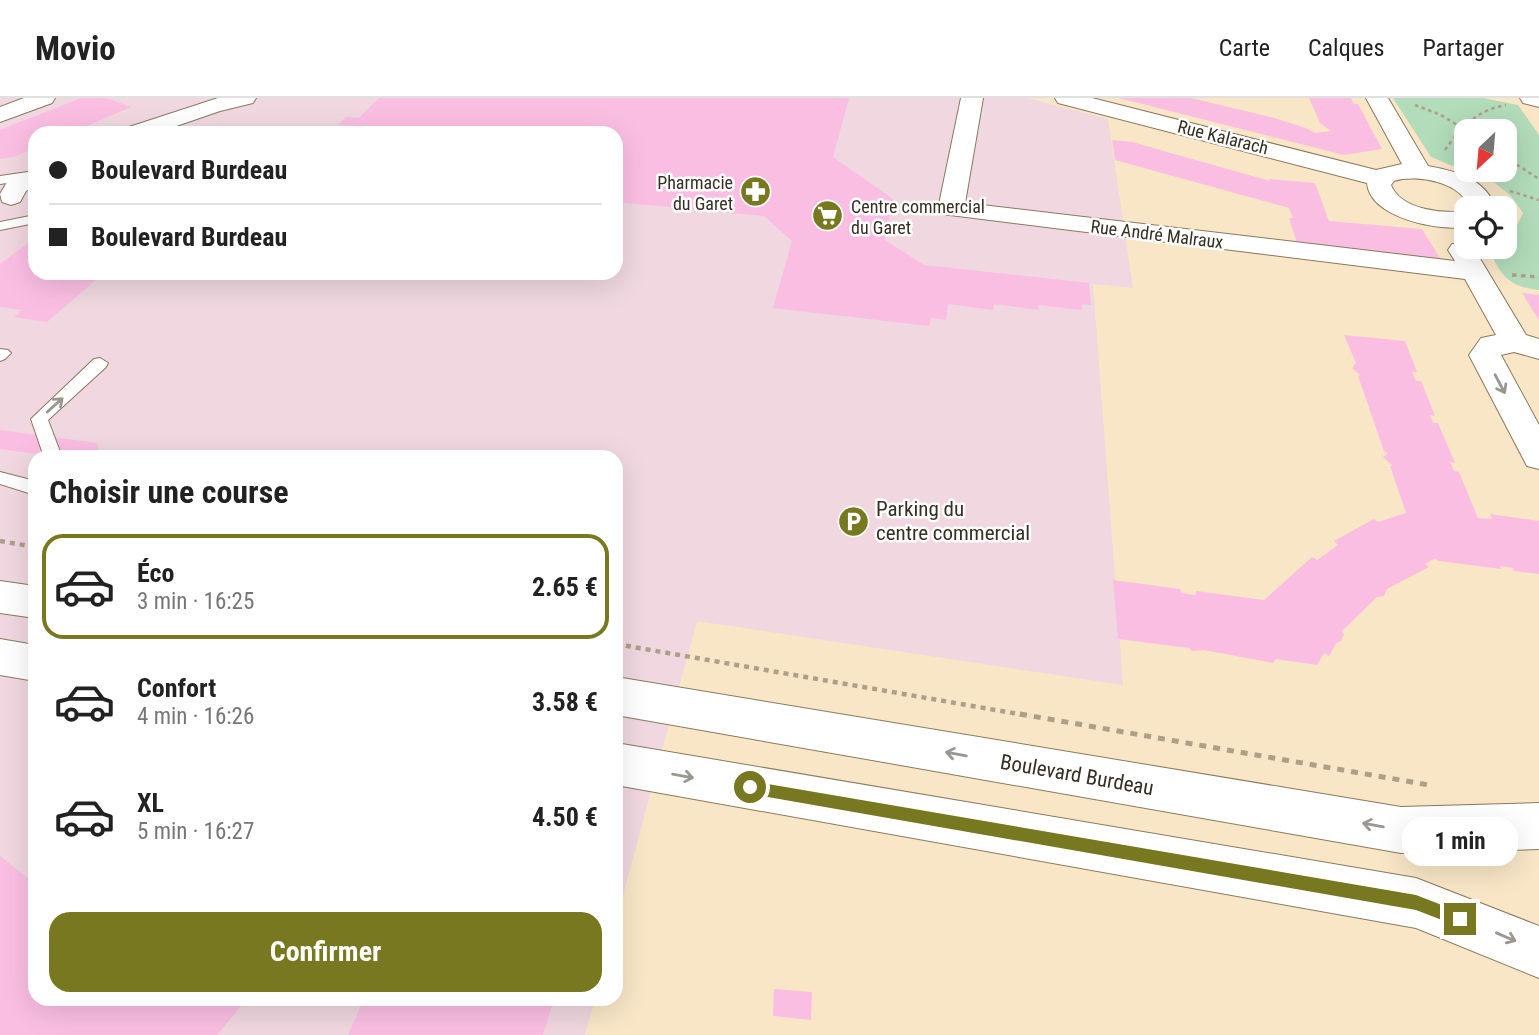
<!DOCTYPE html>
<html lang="fr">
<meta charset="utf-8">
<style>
body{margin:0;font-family:"Roboto Condensed",sans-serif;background:#f2f2f2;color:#222;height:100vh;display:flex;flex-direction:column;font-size:26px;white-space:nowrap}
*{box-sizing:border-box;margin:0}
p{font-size:23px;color:#767676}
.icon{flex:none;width:38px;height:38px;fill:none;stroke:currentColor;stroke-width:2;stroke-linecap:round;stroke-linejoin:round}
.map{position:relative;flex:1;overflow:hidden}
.panel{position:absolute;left:28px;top:352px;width:595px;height:556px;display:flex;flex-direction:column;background:#fff;border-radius:21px;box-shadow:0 7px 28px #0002}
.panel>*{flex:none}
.top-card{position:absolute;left:28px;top:28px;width:595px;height:154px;border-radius:21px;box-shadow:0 7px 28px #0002;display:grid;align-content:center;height:154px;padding:0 21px;background:#fff}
.needle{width:46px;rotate:206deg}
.buttons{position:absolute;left:1454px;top:21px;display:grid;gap:14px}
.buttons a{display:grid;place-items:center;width:63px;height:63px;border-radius:14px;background:#fff;box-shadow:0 7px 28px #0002;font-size:35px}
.end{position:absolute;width:32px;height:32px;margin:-16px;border:9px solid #77781f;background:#fff;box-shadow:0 0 0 4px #fff}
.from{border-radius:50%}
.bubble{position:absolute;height:49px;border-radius:21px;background:#fff;box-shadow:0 7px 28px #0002;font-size:23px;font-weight:700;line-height:49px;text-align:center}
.top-card b{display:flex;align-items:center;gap:24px;height:66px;font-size:26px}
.top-card b+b{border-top:2px solid #e0e0e0}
.top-card i{width:18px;height:18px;background:#222}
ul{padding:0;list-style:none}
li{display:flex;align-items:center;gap:21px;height:105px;margin:0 14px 10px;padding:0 7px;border:4px solid transparent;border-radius:21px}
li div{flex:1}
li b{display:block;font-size:26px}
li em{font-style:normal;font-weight:700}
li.current{border-color:#77781f}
li>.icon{width:63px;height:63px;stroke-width:1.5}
h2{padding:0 21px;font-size:32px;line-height:84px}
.button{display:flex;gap:14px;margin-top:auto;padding:14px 21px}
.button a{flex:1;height:80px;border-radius:21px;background:#77781f;color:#fff;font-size:28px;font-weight:700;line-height:80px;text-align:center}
header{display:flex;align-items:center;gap:42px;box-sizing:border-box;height:98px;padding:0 35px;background:#fff;border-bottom:2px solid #e0e0e0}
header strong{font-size:33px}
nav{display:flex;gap:38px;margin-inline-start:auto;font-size:24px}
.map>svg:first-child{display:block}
.commercial{fill:#f0d7e0;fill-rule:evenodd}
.green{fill:#b2dcba;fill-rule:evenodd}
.building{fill:#fabee2}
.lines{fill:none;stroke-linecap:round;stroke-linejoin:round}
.service-casing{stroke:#8a795d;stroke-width:2}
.minor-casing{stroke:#8a795d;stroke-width:2}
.secondary-casing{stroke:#8a795d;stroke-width:2}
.path-far3{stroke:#aea088;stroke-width:2.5;stroke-dasharray:3.5 3.5;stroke-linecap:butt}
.path-far2{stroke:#aea088;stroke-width:3.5;stroke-dasharray:4.5 4.5;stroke-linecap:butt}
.path-far1{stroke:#aea088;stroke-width:4.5;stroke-dasharray:5 5;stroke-linecap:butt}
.path{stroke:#aea088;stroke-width:5;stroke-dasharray:7 7;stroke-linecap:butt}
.service{fill:#fff;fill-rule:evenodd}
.minor{fill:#fff;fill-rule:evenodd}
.secondary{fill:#fff;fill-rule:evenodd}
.oneway{stroke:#9a9791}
.route{fill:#77781f}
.labels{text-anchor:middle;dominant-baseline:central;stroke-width:5;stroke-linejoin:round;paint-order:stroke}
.far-street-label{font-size:18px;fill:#362f23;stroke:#fff}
.far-poi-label{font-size:18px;fill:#362f23;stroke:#fff;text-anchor:end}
.poi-label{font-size:21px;fill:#362f23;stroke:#fff;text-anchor:start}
.street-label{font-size:21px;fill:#362f23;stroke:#fff}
</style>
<header>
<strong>Movio</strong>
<nav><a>Carte</a><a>Calques</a><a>Partager</a></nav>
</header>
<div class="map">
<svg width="1539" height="937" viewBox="0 0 1539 937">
<rect width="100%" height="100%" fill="#f9e6c7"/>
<path class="commercial" d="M0 0H1027L1108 21 1133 190 1093 186 1123 587 697 523 616 823V359H35V901H595L585 937H0ZM35 35H616V175H35Z"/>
<path class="green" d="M1393 0H1483L1518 7 1539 37V192C1507 189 1501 176 1487 149H1505V133L1517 127 1523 115 1511 98 1495 85 1431 59ZM1466 33H1505V72H1466Z"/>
<g class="building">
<polygon points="81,0 106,0 131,9 70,35 35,35 35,50 14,59 0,61 0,32"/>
<polygon points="379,0 849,0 833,59 893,101 885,142 924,167 1089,185 1091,207 1082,206 1082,212 1038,207 1039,212 994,206 993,212 948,206 946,222 931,220 929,228 773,210 792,143 764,118 616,104 616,35 344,35 351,28 338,27 346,19 359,20"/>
<polygon points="1119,0 1191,0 1274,20 1306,30 1315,35 1331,33 1320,25 1309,0 1351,0 1354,6 1358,6 1382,51 1344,57"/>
<polygon points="1112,42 1132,44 1270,83 1269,81 1315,85 1329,123 1422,131 1443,165 1398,160 1396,155 1297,145 1289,120 1293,120 1289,110 1115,62"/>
<polygon points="32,142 35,142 35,175 104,175 47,224 14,219 22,212 0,209 0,166"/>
<polygon points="1522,195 1539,197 1539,222"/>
<polygon points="1344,237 1405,243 1417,274 1412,274 1416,283 1421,283 1435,318 1430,317 1433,325 1438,325 1455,365 1450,364 1454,373 1459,374 1478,420 1492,421 1490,416 1539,423 1539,476 1514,473 1513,470 1500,468 1501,471 1439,463 1435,460 1425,466 1429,469 1387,491 1384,498 1377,499 1342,533 1344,536 1341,543 1336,545 1329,558 1324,555 1317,567 1276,561 1273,565 1204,552 1192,553 1189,550 1118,541 1113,482 1180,491 1181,495 1196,497 1196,493 1264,502 1312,459 1317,462 1338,447 1334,443 1374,421 1378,424 1406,415 1390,368 1393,368 1383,359 1388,355 1384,353 1358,278 1360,277 1352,270 1356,265"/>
<polygon points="0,332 97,345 101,359 58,359 0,351"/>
<polygon points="0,758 35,786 35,901 247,901 217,937 0,937"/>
<polygon points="774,891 812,894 811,922 773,918"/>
<polygon points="364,901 554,901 543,937 348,937"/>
</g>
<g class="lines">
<defs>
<g id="service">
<polygon points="35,73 35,81 0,86 0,78"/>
<polygon points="35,117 35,125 0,132 0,124"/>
<polygon points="0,251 8,252 11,255 5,261 0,263"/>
<polygon points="100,260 108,265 106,269 48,322 62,359 44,359 31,321 94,261"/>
<polygon points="0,374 35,383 35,397 0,386"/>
</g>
<g id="minor">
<polygon points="24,0 55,0 52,5 0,24 0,9"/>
<polygon points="218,0 256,0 253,5 220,13 156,35 122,35 126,30"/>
<polygon points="961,0 983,0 965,105 1455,163 1448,152 1452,146 1466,145 1466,149 1473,149 1526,237 1539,241 1539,261 1514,254 1501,257 1539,327 1539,371 1527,368 1469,257 1481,240 1496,237 1465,181 942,116 938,111"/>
<path d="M1055 0H1092L1376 72 1402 66 1366 0H1388L1428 68C1455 73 1487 81 1495 110H1469C1462 84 1417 76 1394 83L1391 87C1401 112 1443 116 1466 113V129C1438 133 1370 120 1367 85L1058 5Z"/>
<polygon points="1520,0 1539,0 1539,9 1523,5"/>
<polygon points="35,71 35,88 26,93 20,104 11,107 2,104 0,96 7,84"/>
</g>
<g id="secondary">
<polygon points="0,483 35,488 35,520 0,515"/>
<polygon points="0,541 35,547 35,583 0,577"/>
<polygon points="616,579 1401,709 1539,705 1539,751 1401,755 616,617"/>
<polygon points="616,645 1416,780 1539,828 1539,880 1416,830 616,687"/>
</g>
</defs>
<use href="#service" class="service-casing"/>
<use href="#minor" class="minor-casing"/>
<use href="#secondary" class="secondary-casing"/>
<g class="path-far3">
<polyline points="1415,7 1441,17 1467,33"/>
<path d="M1445 52C1461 29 1477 12 1506 7"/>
<polyline points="1505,59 1539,81"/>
<polyline points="1510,93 1539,102"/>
</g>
<polyline class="path-far2" points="1512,177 1539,179"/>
<g class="path-far1">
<polyline points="0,443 35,449"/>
<polyline points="616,546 1030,618"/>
</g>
<polyline class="path" points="1020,616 1429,687"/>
<use href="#service" class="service"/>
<use href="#minor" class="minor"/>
<use href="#secondary" class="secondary"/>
</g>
<defs><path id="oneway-shaft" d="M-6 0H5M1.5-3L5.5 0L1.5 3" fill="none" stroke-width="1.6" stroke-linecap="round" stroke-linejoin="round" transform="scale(1.75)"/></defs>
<g class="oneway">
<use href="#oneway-shaft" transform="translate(1500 286) rotate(62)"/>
<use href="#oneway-shaft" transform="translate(55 307) rotate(-42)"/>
<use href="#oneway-shaft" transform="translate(956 656) rotate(-170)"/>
<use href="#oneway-shaft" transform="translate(683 678) rotate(10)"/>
<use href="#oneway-shaft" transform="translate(1373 727) rotate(-170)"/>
<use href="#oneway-shaft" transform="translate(1506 839) rotate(23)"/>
</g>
<polygon class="route" points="750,683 1416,797 1465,816 1467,821 1465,827 1460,829 1416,812 750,696 744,689"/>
<defs>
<symbol id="pharmacy-disc" viewBox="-11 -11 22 22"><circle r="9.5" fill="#77781f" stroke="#fff"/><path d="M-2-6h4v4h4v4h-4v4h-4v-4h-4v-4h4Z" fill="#fff"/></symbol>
<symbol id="supermarket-disc" viewBox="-11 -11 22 22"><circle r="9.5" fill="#77781f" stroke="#fff"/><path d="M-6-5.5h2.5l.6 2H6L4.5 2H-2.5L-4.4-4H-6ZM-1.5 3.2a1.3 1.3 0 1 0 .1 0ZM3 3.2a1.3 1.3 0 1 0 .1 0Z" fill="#fff"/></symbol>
<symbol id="parking-disc" viewBox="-11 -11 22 22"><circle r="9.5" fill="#77781f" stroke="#fff"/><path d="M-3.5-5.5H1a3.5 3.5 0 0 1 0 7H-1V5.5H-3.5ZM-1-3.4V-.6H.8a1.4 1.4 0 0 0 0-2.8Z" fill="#fff"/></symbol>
</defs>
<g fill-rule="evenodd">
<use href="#pharmacy-disc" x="738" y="76" width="35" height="35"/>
<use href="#supermarket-disc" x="810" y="100" width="35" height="35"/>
<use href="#parking-disc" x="836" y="406" width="35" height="35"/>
</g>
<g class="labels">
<g class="far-street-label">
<text transform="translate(1223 39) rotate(14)">Rue Kalarach</text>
<text transform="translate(1157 136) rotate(7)">Rue André Malraux</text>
</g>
<g class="far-poi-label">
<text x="733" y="84">Pharmacie<tspan x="733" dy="21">du Garet</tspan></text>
<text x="851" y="108" text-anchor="start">Centre commercial<tspan x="851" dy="21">du Garet</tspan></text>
</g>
<g class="poi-label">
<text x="876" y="411">Parking du<tspan x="876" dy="24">centre commercial</tspan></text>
</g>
<g class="street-label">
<text transform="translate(1077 677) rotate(10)">Boulevard Burdeau</text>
</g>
</g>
</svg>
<div class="buttons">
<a><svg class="needle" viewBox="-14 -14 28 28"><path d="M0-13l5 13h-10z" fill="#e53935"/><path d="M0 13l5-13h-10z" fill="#767676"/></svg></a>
<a><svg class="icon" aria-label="locate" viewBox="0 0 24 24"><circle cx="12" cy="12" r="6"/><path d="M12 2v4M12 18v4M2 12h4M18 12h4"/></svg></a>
</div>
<i class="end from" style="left:750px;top:689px"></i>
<i class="end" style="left:1460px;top:821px"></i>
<div class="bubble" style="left:1402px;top:719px;width:116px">1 min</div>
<div class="top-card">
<b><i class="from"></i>Boulevard Burdeau</b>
<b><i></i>Boulevard Burdeau</b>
</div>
<section class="panel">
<h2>Choisir une course</h2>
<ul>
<li class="current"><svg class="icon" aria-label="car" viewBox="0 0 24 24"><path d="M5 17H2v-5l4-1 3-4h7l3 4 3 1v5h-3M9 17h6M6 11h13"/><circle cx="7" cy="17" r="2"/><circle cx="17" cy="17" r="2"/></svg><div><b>Éco</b><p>3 min · 16:25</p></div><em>2.65 €</em></li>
<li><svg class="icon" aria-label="car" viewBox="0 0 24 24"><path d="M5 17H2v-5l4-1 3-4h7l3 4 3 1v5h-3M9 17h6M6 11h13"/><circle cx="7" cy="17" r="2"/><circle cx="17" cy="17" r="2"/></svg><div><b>Confort</b><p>4 min · 16:26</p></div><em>3.58 €</em></li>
<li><svg class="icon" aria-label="car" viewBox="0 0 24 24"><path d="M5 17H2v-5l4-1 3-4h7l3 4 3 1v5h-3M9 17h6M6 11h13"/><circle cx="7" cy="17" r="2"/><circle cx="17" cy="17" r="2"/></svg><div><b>XL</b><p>5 min · 16:27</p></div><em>4.50 €</em></li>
</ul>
<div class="button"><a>Confirmer</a></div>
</section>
</div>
